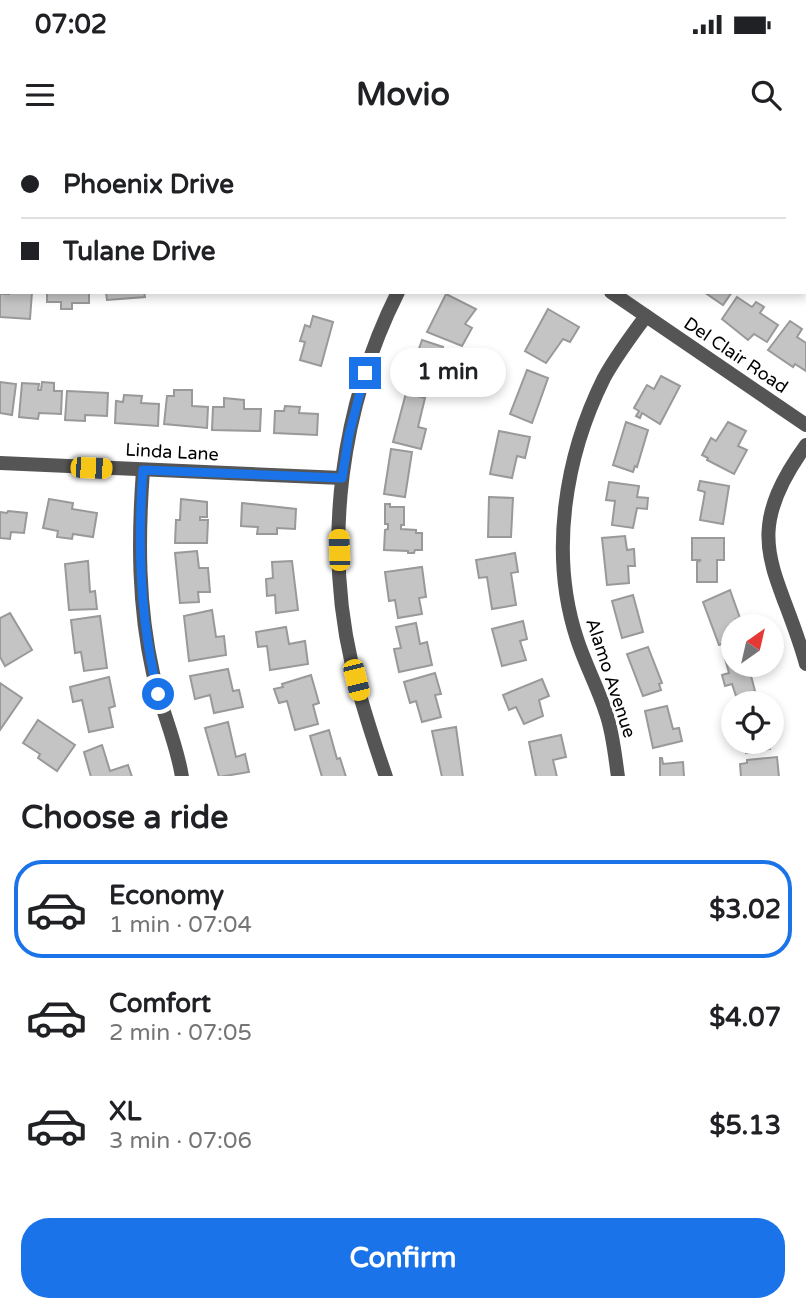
<!DOCTYPE html>
<meta charset="utf-8">
<style>
body{margin:0;font-family:"Varela Round",sans-serif;background:#f6f6f6;color:#202124;height:100vh;display:flex;flex-direction:column;font-size:26px;white-space:nowrap}
*{box-sizing:border-box;margin:0}
p{font-size:23px;color:#757577}
.icon{flex:none;width:38px;height:38px;fill:none;stroke:currentColor;stroke-width:2;stroke-linecap:round;stroke-linejoin:round}
.map{position:relative;height:636px;overflow:hidden}
.drawer{display:flex;flex-direction:column;background:#fff;flex:1}
.drawer>*{flex:none}
.top-card{position:absolute;left:0px;top:0px;width:807px;height:154px;box-shadow:0 4px 10px #0003;display:grid;align-content:center;height:154px;padding:0 21px;background:#fff}
.needle{width:46px;rotate:34deg}
.fabs{position:absolute;left:721px;top:474px;display:grid;gap:14px}
.fabs a{display:grid;place-items:center;width:63px;height:63px;border-radius:50%;background:#fff;box-shadow:0 4px 10px #0003;font-size:35px}
.end{position:absolute;width:32px;height:32px;margin:-16px;border:9px solid #1a73e8;background:#fff;box-shadow:0 0 0 4px #fff}
.from{border-radius:50%}
.bubble{position:absolute;height:49px;border-radius:24px;background:#fff;box-shadow:0 4px 10px #0003;font-size:23px;font-weight:800;line-height:49px;text-align:center}
.car{position:absolute;width:21px;height:42px;margin:-21px -10px;border-radius:9px;box-shadow:0 0 5px 2px #0007;background:linear-gradient(#f5c518 24%,#345 0 40%,#f5c518 0 76%,#345 0 86%,#f5c518 0)}
.top-card b{display:flex;align-items:center;gap:24px;height:66px;font-size:26px}
.top-card b+b{border-top:2px solid #e0e0e0}
.top-card i{width:18px;height:18px;background:#202124}
ul{padding:0;list-style:none}
li{display:flex;align-items:center;gap:21px;height:98px;margin:0 14px 10px;padding:0 7px;border:4px solid transparent;border-radius:28px}
li div{flex:1}
li b{display:block;font-size:26px}
li em{font-style:normal;font-weight:800}
li.selected{border-color:#1a73e8}
li>.icon{width:63px;height:63px;stroke-width:1.5}
h2{padding:0 21px;font-size:32px;line-height:84px}
.primary-button{display:flex;gap:14px;margin-top:auto;padding:14px 21px}
.primary-button a{flex:1;height:80px;border-radius:28px;background:#1a73e8;color:#fff;font-size:28px;font-weight:800;line-height:80px;text-align:center}
.status{display:flex;justify-content:space-between;align-items:center;height:49px;padding:0 35px;background:#fff;direction:ltr}
.status svg{height:19px;fill:currentColor}
header{display:flex;justify-content:space-between;align-items:center;height:91px;padding:0 21px;background:#fff;font-size:32px;font-weight:800}
.map>svg:first-child{display:block}
.building{fill:#c4c4c4;stroke:#999;stroke-width:2}
.lines{fill:none;stroke-linecap:round;stroke-linejoin:round}
.lane{stroke:#555;stroke-width:9}
.street{stroke:#555;stroke-width:14}
.route{stroke:#1a73e8;stroke-width:9}
.labels{text-anchor:middle;dominant-baseline:central;stroke-width:6;stroke-linejoin:round;paint-order:stroke}
.street-label{font-size:18px;fill:#000;stroke:#fff}
</style>
<div class="status"><b>07:02</b><svg viewBox="0 0 49 12"><path d="M0 12V9h3v3zM5 12V6h3v6zM10 12V3h3v9zM15 12V0h3v12zM26 1h20v11H26zM47 4h2v5h-2z"/></svg></div>
<header><svg class="icon" aria-label="menu" viewBox="0 0 24 24"><path d="M4 6h16M4 12h16M4 18h16"/></svg>Movio<svg class="icon" aria-label="search" viewBox="0 0 24 24"><circle cx="10" cy="10" r="6"/><path d="M15 15l6 6"/></svg></header>
<div class="map">
<svg width="806" height="637" viewBox="0 0 806 637">
<rect width="100%" height="100%" fill="#fff"/>
<g class="building">
<polygon points="9,152 32,152 30,179 0,177 0,154 9,154"/>
<polygon points="47,152 89,152 89,163 72,163 72,169 61,169 61,162 47,162"/>
<polygon points="106,152 144,152 145,157 107,160"/>
<polygon points="704,152 732,152 723,165"/>
<polygon points="446,154 476,169 465,184 472,188 462,206 427,192"/>
<polygon points="737,157 752,167 756,162 764,167 760,173 778,185 767,202 754,194 748,200 722,179"/>
<polygon points="548,169 579,187 570,202 563,199 546,223 525,211"/>
<polygon points="313,176 333,182 321,226 300,220 305,202 300,201 305,185 310,187"/>
<polygon points="790,181 802,189 797,197 806,203 806,231 795,224 793,227 768,210"/>
<polygon points="422,200 443,207 438,221 442,223 439,239 434,235 427,253 406,246"/>
<polygon points="527,230 548,238 532,283 510,274"/>
<polygon points="661,236 680,246 660,284 642,273 640,278 636,276 639,271 634,268 647,245 654,249"/>
<polygon points="0,242 16,244 12,275 0,273"/>
<polygon points="42,242 54,243 54,251 62,251 61,274 39,273 38,279 19,277 22,243 39,244 38,250 41,250"/>
<polygon points="174,250 192,250 192,266 208,267 207,288 164,284 167,256 174,256"/>
<polygon points="67,251 108,253 107,276 85,275 85,281 65,280"/>
<polygon points="406,253 425,258 418,287 426,289 421,309 393,302"/>
<polygon points="124,255 142,256 141,263 159,264 158,286 115,283 116,261 123,262"/>
<polygon points="224,258 244,260 244,269 261,269 260,291 212,290 213,267 224,267"/>
<polygon points="285,266 300,267 299,273 318,274 317,295 274,293 275,271 284,271"/>
<polygon points="626,282 648,290 637,327 635,326 633,332 613,325"/>
<polygon points="728,282 746,291 738,306 747,310 734,334 707,320 708,318 702,315 711,298 716,301"/>
<polygon points="499,291 530,297 525,318 517,316 512,338 490,334"/>
<polygon points="391,309 412,312 405,357 384,354"/>
<polygon points="700,341 729,346 723,384 700,380 705,352 698,350"/>
<polygon points="609,342 639,346 637,357 648,358 647,369 637,368 633,388 612,385 615,361 606,360"/>
<polygon points="489,357 513,358 511,397 488,397"/>
<polygon points="49,359 73,363 72,369 97,373 93,397 73,394 72,399 57,397 58,391 43,388"/>
<polygon points="181,359 207,362 207,377 200,377 200,380 208,380 207,403 175,403 176,380 180,380"/>
<polygon points="242,363 296,369 295,389 277,388 277,394 257,394 258,387 241,386"/>
<polygon points="385,364 390,364 390,367 404,367 404,385 401,385 401,389 416,390 416,393 422,393 422,410 415,410 414,413 408,413 408,411 384,410 385,390 388,389 388,384 385,384"/>
<polygon points="8,371 27,373 24,393 11,392 10,399 0,398 0,372 7,373"/>
<polygon points="625,396 627,410 634,409 635,426 628,426 629,443 607,445 602,398"/>
<polygon points="692,398 724,398 724,420 717,420 717,442 697,442 697,422 701,420 692,420"/>
<polygon points="197,411 199,428 208,428 210,452 198,452 199,462 180,463 175,413"/>
<polygon points="515,413 518,432 511,433 516,465 492,469 487,437 479,438 476,420"/>
<polygon points="88,421 90,452 95,451 97,469 69,470 65,424"/>
<polygon points="292,421 298,470 276,473 275,455 267,456 266,439 273,438 272,422"/>
<polygon points="422,427 426,457 419,458 422,474 398,478 395,460 389,461 385,432"/>
<polygon points="730,450 740,478 736,479 738,486 733,486 733,500 719,505 703,462"/>
<polygon points="633,455 643,492 622,498 612,461"/>
<polygon points="212,470 216,497 224,496 226,515 189,521 184,476"/>
<polygon points="10,473 32,510 5,526 0,517 0,478"/>
<polygon points="100,476 107,528 84,531 81,512 75,513 71,480"/>
<polygon points="523,481 527,499 520,501 526,520 502,526 492,489"/>
<polygon points="416,483 420,504 427,502 432,525 399,532 394,509 401,508 396,487"/>
<polygon points="286,487 289,504 305,501 308,524 270,530 267,506 258,507 256,492"/>
<polygon points="648,507 662,543 659,544 661,550 643,556 627,514"/>
<polygon points="733,513 733,525 757,525 758,530 750,532 755,551 736,556 732,544 725,546 722,535 729,533 724,515"/>
<polygon points="228,529 233,551 239,550 243,567 214,573 210,555 195,559 190,536"/>
<polygon points="435,533 441,554 435,555 441,577 422,582 416,561 410,563 404,542"/>
<polygon points="311,535 319,563 313,565 318,584 295,590 287,561 279,563 274,549 283,547 282,544"/>
<polygon points="109,537 115,566 109,568 113,587 89,592 82,560 73,562 70,547"/>
<polygon points="542,539 549,556 539,560 543,576 524,584 516,567 509,570 503,555"/>
<polygon points="0,543 22,558 0,590"/>
<polygon points="667,566 673,589 679,588 682,601 653,608 645,571"/>
<polygon points="38,580 75,605 57,631 38,618 40,614 23,603"/>
<polygon points="228,582 236,617 245,614 249,632 219,637 205,588"/>
<polygon points="456,587 463,637 442,637 432,591"/>
<polygon points="329,590 337,619 340,618 346,637 322,637 310,596"/>
<polygon points="561,595 566,617 553,620 557,637 536,637 529,602"/>
<polygon points="744,602 769,602 770,609 746,613"/>
<polygon points="102,605 110,631 128,625 132,637 91,637 84,612"/>
<polygon points="777,617 779,637 741,637 740,624 747,623 747,620"/>
<polygon points="660,618 662,618 663,624 683,622 684,637 660,637"/>
</g>
<g class="lines">
<polyline class="lane" points="805,16 806,17"/>
<g class="street">
<polyline points="494,2 496,0"/>
<polyline points="0,90 2,91"/>
<polyline points="611,152 806,285"/>
<path d="M806 305C737 400 779 428 806 524"/>
<polyline points="0,323 342,338"/>
<path d="M143 330C138 399 138 466 153 533 160 567 177 603 182 637"/>
<path d="M386 637C373 599 361 563 352 525 323 400 341 266 398 152"/>
<path d="M618 637C615 616 613 593 606 573 598 548 585 524 577 499 549 414 565 316 604 238 616 216 631 196 646 176"/>
</g>
</g>
<g class="lines">
<path class="route" d="M158 554C140 480 137 407 143 330L342 338 349 295 365 233"/>
</g>
<g class="labels">
<g class="street-label">
<text transform="translate(736 215) rotate(34)">Del Clair Road</text>
<text transform="translate(172 312) rotate(3)">Linda Lane</text>
<text transform="translate(611 538) rotate(72)">Alamo Avenue</text>
</g>
</g>
</svg>
<div class="fabs">
<a><svg class="needle" viewBox="-14 -14 28 28"><path d="M0-13l5 13h-10z" fill="#e53935"/><path d="M0 13l5-13h-10z" fill="#757577"/></svg></a>
<a><svg class="icon" aria-label="locate" viewBox="0 0 24 24"><circle cx="12" cy="12" r="6"/><path d="M12 2v4M12 18v4M2 12h4M18 12h4"/></svg></a>
</div>
<i class="end from" style="left:158px;top:554px"></i>
<i class="end" style="left:365px;top:233px"></i>
<div class="bubble" style="left:390px;top:208px;width:116px">1 min</div>
<i class="car" style="left:91px;top:328px;rotate:92deg"></i>
<i class="car" style="left:339px;top:410px;rotate:358deg"></i>
<i class="car" style="left:356px;top:540px;rotate:166deg"></i>
<div class="top-card">
<b><i class="from"></i>Phoenix Drive</b>
<b><i></i>Tulane Drive</b>
</div>
</div>
<section class="drawer">
<h2>Choose a ride</h2>
<ul>
<li class="selected"><svg class="icon" aria-label="car" viewBox="0 0 24 24"><path d="M5 17H2v-5l4-1 3-4h7l3 4 3 1v5h-3M9 17h6M6 11h13"/><circle cx="7" cy="17" r="2"/><circle cx="17" cy="17" r="2"/></svg><div><b>Economy</b><p>1 min · 07:04</p></div><em>$3.02</em></li>
<li><svg class="icon" aria-label="car" viewBox="0 0 24 24"><path d="M5 17H2v-5l4-1 3-4h7l3 4 3 1v5h-3M9 17h6M6 11h13"/><circle cx="7" cy="17" r="2"/><circle cx="17" cy="17" r="2"/></svg><div><b>Comfort</b><p>2 min · 07:05</p></div><em>$4.07</em></li>
<li><svg class="icon" aria-label="car" viewBox="0 0 24 24"><path d="M5 17H2v-5l4-1 3-4h7l3 4 3 1v5h-3M9 17h6M6 11h13"/><circle cx="7" cy="17" r="2"/><circle cx="17" cy="17" r="2"/></svg><div><b>XL</b><p>3 min · 07:06</p></div><em>$5.13</em></li>
</ul>
<div class="primary-button"><a>Confirm</a></div>
</section>
